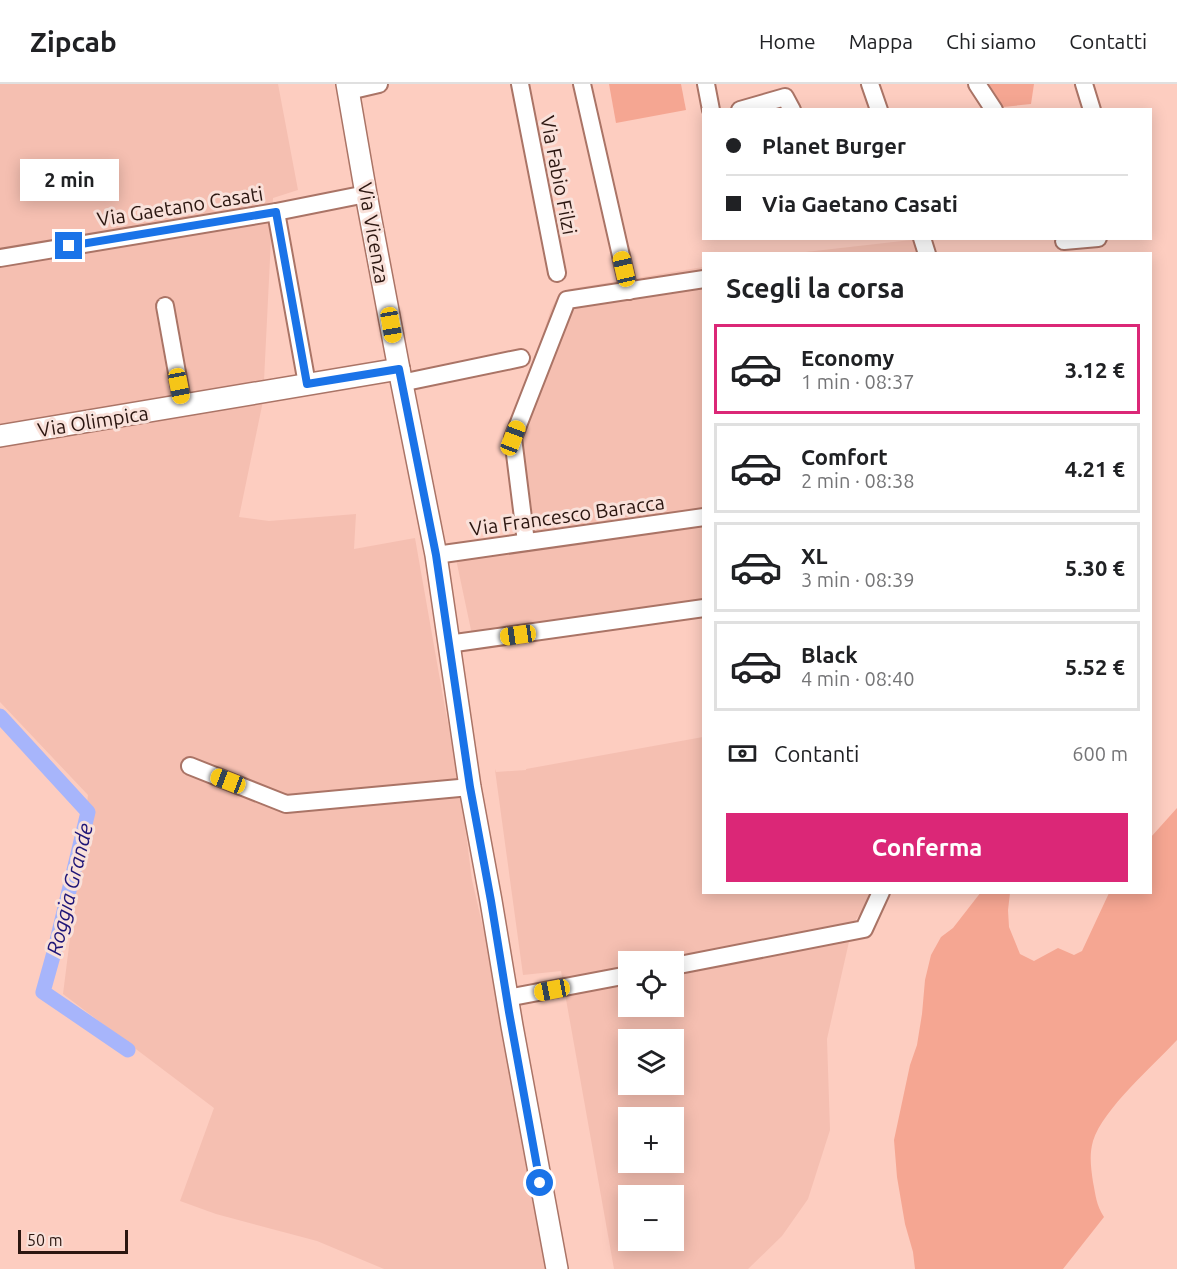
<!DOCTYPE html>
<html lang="it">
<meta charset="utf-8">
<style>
body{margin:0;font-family:Ubuntu,sans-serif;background:#f6f6f6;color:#202124;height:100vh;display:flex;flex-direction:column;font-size:22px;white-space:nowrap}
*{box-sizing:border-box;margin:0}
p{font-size:20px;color:#757577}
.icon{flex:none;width:33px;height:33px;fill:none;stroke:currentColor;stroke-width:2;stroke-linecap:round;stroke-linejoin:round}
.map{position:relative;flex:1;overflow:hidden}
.sheet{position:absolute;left:702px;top:168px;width:450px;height:642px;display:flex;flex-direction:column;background:#fff;border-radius:0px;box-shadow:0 3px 15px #0003}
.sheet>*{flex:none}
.banner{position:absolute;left:702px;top:24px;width:450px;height:132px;border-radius:0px;box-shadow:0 3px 15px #0003;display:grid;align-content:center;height:132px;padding:0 24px;background:#fff}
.buttons{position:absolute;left:618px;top:867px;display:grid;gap:12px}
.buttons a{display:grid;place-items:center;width:66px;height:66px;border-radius:0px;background:#fff;box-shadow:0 3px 15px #0003;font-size:30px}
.scale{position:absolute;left:18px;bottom:15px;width:110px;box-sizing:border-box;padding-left:6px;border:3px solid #2b1610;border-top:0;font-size:16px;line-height:21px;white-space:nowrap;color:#2b1610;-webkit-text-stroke:4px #f9e1da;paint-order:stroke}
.end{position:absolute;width:27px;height:27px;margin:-14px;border:8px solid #1a73e8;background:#fff;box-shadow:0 0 0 3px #fff}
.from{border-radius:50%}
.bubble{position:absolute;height:42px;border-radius:0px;background:#fff;box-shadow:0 3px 15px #0003;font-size:20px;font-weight:600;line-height:42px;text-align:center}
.car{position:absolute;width:18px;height:36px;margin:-18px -9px;border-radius:8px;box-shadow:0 0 4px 2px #0007;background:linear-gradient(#f5c518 24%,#345 0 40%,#f5c518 0 76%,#345 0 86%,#f5c518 0)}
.banner b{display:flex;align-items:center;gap:21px;height:57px;font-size:22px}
.banner b+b{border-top:2px solid #e0e0e0}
.banner i{width:15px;height:15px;background:#202124}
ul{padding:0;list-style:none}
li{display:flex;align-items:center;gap:18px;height:90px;margin:0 12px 9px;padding:0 12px;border:3px solid #e0e0e0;border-radius:0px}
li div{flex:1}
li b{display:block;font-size:22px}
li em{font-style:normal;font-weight:600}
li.active{border-color:#db2777}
li>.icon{width:54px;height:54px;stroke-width:1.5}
h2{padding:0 24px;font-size:27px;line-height:72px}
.pay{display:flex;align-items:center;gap:15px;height:66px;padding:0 24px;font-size:22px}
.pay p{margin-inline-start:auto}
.primary-button{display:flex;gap:12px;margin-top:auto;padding:12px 24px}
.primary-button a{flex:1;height:69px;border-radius:0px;background:#db2777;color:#fff;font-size:24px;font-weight:600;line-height:69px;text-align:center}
header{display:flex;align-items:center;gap:36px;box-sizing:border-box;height:84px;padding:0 30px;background:#fff;border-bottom:2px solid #e0e0e0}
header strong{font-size:28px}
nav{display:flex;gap:33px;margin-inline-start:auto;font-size:21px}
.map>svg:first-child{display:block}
.built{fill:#f5bfb1;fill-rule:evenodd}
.green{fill:#f5a692}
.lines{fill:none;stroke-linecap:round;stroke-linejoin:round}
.canal{stroke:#a7b5fb;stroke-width:15}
.minor-casing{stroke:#aa7466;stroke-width:20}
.tertiary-casing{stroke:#aa7466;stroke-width:24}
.minor{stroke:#fff;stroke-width:16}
.tertiary{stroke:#fff;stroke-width:21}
.route{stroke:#1a73e8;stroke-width:8}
.labels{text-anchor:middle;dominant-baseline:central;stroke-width:6;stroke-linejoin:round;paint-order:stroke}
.street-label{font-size:20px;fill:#2b1610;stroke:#f9e1da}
.water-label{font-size:21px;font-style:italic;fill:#1e1577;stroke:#f9e1da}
</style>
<header>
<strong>Zipcab</strong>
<nav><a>Home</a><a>Mappa</a><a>Chi siamo</a><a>Contatti</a></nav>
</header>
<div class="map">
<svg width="1177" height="1185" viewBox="0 0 1177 1185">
<rect width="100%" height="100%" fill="#fdcdc0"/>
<g class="built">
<polygon points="0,0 278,0 298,106 273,114 263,317 239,433 269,437 356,430 354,465 415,454 445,624 459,695 472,796 562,1185 384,1185 317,1157 216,1130 180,1117 214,1024 63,910 88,711 0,618"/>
<polygon points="920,155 926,170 788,170"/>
<polygon points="703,183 703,528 504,559 475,565 456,475 530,451 535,446 521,351 525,305 551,225 558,212 569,205"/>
<path d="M703 653 704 808 874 809 853 840 827 955 830 1046 808 1115 782 1152 748 1185H614L561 887 523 891 495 686V685L496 688 526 686V685ZM628 878H674V922H628ZM628 956H674V1000H628ZM628 1034H674V1078H628ZM628 1112H674V1156H628Z"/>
</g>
<g class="green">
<polygon points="609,0 681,0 686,26 616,39"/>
<polygon points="989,0 1034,0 1031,20 1003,23"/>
<path d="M1177 724V956C1153 982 1103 1025 1093 1057 1089 1071 1091 1084 1093 1098 1096 1113 1096 1120 1104 1133L1063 1185H915L913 1168 905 1140 897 1093 894 1056 910 981 917 961 922 930 925 896 931 871 941 853 953 844 981 808 1010 809 1008 826 1009 843 1020 870 1034 877 1058 864 1074 871 1082 867 1109 809 1150 808 1151 753Z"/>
</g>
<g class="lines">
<polyline class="canal" points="0,632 88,728 55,865 43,908 128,966"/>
<defs>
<g id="minor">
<polyline points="520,0 557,189"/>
<polyline points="582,0 629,207"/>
<polyline points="706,0 711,26"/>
<polyline points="870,0 879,26"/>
<polyline points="977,0 994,26"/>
<polyline points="1084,0 1092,26"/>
<polyline points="349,7 379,0"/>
<polyline points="740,26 785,13 792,26"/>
<polyline points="276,128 307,300"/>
<polyline points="922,154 927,170"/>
<polyline points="1064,157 1098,154"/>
<polyline points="0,174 276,128 366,110"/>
<polyline points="165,222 183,322"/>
<polyline points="401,299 521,274"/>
<polyline points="526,458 513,354 567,216 704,195"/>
<polyline points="436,471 704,433"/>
<polyline points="448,560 704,524"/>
<polyline points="190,682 286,720 470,703"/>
<polyline points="674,882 864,845 881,808"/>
<polyline points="507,914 628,891"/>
</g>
<g id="tertiary">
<polyline points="347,0 366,110 399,285 436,471 470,703 491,817 512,942 557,1185"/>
<polyline points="0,352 399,285"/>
</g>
</defs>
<use href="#minor" class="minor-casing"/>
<use href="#tertiary" class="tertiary-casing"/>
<use href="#minor" class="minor"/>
<use href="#tertiary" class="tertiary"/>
</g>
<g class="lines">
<polyline class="route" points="69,162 276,128 307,300 399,285 436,471 470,703 491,817 509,928 540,1099"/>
</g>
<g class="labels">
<g class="street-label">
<text transform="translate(559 91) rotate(79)">Via Fabio Filzi</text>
<text transform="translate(180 122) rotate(-9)">Via Gaetano Casati</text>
<text transform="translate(374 149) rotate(80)">Via Vicenza</text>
<text transform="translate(93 337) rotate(-9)">Via Olimpica</text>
<text transform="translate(567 431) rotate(-8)">Via Francesco Baracca</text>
</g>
<g class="water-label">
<text transform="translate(69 805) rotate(-76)">Roggia Grande</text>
</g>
</g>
</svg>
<div class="buttons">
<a><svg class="icon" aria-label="locate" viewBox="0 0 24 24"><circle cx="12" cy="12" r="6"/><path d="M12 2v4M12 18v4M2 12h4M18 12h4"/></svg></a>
<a><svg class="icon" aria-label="layers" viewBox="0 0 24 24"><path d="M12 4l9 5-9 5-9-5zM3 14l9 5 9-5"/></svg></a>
<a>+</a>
<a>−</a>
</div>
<div class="scale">50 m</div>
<i class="end from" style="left:540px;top:1099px"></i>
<i class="end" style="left:69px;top:162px"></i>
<div class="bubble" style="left:20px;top:75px;width:99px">2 min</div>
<i class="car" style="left:624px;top:185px;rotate:347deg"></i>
<i class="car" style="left:391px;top:241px;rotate:170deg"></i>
<i class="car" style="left:179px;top:302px;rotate:169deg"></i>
<i class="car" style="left:513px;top:354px;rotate:21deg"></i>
<i class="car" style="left:518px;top:551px;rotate:262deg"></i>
<i class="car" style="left:228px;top:697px;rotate:291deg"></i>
<i class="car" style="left:552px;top:906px;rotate:259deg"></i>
<div class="banner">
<b><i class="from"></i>Planet Burger</b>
<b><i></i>Via Gaetano Casati</b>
</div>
<section class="sheet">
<h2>Scegli la corsa</h2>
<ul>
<li class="active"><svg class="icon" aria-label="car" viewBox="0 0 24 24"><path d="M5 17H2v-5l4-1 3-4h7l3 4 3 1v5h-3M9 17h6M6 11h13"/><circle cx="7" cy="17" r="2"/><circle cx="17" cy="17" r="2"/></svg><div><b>Economy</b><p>1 min · 08:37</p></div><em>3.12 €</em></li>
<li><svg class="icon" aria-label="car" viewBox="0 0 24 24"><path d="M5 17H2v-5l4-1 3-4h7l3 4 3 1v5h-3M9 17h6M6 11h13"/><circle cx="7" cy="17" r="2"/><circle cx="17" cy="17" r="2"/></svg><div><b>Comfort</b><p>2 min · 08:38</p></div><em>4.21 €</em></li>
<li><svg class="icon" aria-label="car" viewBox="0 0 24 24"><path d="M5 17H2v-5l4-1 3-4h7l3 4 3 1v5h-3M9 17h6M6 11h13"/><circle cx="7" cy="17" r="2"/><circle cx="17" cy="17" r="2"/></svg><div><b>XL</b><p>3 min · 08:39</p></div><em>5.30 €</em></li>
<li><svg class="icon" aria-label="car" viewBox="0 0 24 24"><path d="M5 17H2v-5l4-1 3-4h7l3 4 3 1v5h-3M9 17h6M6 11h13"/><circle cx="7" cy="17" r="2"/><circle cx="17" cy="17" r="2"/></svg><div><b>Black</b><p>4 min · 08:40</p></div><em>5.52 €</em></li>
</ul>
<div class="pay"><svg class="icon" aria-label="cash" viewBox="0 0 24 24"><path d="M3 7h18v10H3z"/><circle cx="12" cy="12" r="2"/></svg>Contanti<p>600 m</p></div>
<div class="primary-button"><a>Conferma</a></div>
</section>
</div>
